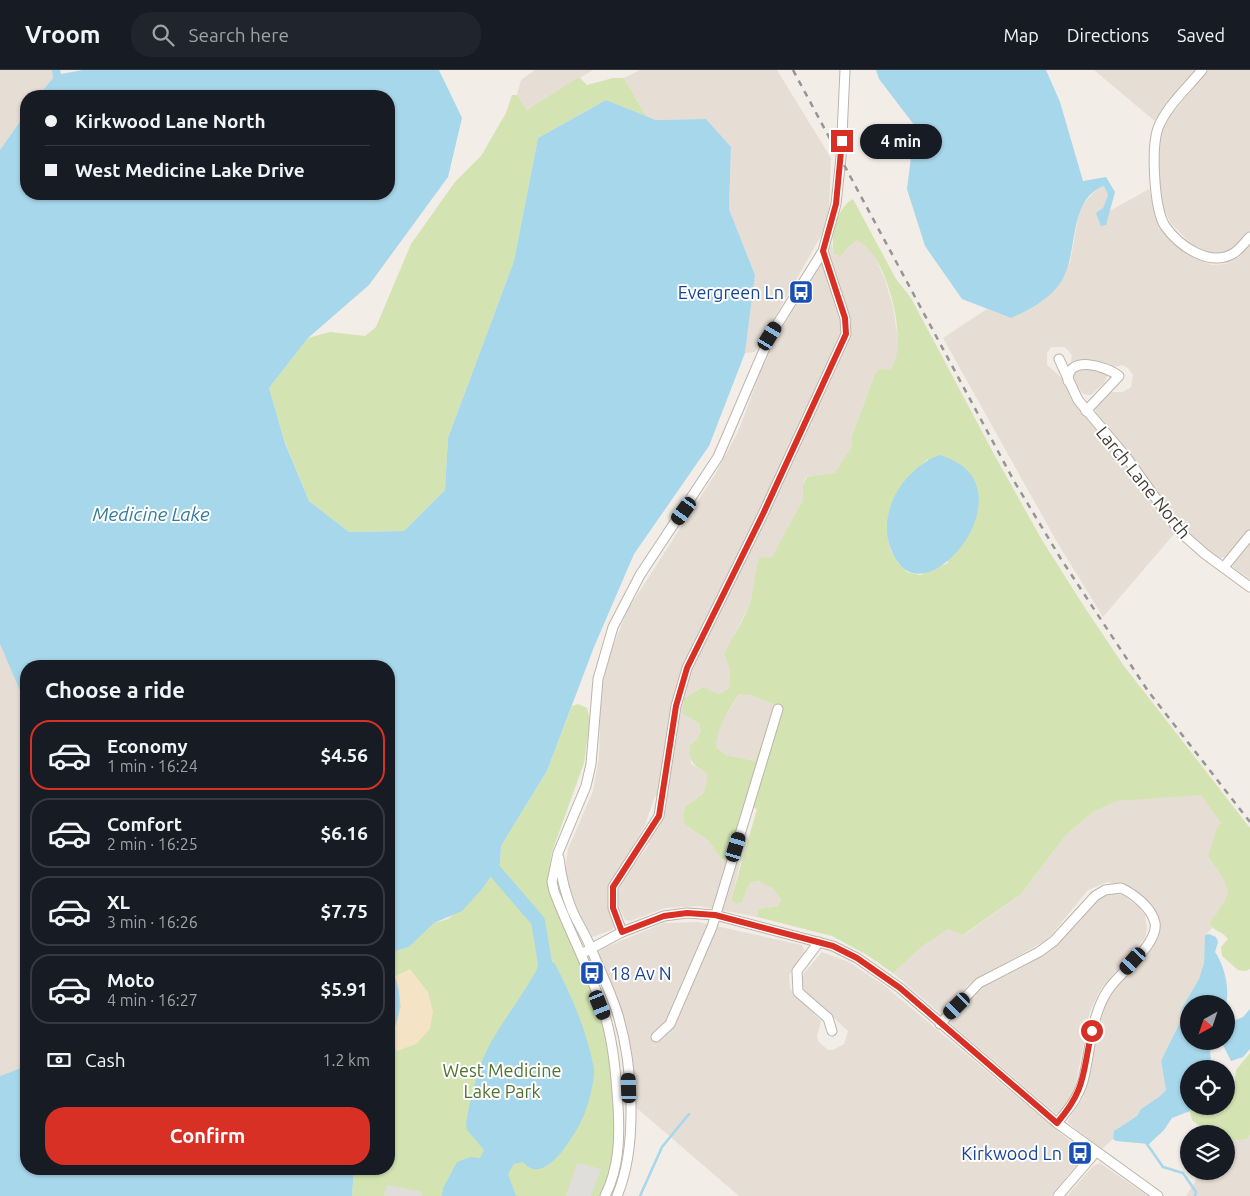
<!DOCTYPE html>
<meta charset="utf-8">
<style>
body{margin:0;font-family:Ubuntu,sans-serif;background:#20242c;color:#f1f3f6;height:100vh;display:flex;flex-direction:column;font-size:19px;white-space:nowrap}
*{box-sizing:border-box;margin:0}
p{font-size:16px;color:#9ea1a6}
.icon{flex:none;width:28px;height:28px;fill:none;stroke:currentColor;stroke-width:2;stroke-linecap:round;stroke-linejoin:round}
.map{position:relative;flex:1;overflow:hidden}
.drawer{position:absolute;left:20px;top:590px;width:375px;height:515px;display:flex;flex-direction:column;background:#171b24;border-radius:20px;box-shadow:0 1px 4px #0004}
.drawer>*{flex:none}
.top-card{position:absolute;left:20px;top:20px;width:375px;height:110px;border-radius:20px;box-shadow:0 1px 4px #0004;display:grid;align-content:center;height:110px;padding:0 25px;background:#171b24}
.needle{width:32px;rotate:220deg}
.tools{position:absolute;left:1180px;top:925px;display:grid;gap:10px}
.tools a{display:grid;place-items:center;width:55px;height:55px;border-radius:50%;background:#171b24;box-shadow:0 1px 4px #0004;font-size:25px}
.end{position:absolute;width:22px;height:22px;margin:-11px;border:6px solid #d93025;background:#fff;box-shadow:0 0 0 2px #fff}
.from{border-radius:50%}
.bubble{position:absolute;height:35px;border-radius:18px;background:#171b24;box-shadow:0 1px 4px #0004;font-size:16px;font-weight:600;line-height:35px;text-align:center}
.car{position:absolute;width:15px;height:30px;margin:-15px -8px;border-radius:6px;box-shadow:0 0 4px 1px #0007;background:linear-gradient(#222 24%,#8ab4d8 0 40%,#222 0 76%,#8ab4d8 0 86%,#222 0)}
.top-card b{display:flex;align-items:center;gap:18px;height:48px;font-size:19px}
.top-card b+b{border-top:1px solid #363941}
.top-card i{width:12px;height:12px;background:#f1f3f6}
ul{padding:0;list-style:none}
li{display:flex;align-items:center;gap:15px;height:70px;margin:0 10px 8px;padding:0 15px;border:2px solid #363941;border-radius:20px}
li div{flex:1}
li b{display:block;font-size:19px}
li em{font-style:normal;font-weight:600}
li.active{border-color:#d93025}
li>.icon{width:45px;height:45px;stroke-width:1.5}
h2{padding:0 25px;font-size:22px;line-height:60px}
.pay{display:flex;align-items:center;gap:12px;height:55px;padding:0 25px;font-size:19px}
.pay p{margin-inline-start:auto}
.cta{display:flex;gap:10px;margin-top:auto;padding:10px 25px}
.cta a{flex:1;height:58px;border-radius:20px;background:#d93025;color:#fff;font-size:20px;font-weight:600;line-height:58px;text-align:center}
header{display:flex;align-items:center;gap:30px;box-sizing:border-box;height:70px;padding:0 25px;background:#171b24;border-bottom:1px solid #363941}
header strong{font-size:24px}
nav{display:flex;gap:28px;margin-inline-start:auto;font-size:18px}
.search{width:350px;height:45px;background:#20242c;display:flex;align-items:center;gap:12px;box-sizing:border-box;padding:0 18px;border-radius:20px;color:#9ea1a6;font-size:19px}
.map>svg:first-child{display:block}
.residential{fill:#e6ded5}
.green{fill:#d3e4b2;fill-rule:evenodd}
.sand{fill:#f4e4c5}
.parking{fill:#e0dedb}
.water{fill:#a7d7eb}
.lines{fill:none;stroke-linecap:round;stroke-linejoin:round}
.stream{stroke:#a7d7eb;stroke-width:2.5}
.river{stroke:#a7d7eb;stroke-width:14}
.minor-casing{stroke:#bdb4aa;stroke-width:11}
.minor{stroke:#fff;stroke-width:9}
.rail{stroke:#959595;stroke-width:2.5;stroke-dasharray:6 6;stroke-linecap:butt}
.route{stroke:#d93025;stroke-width:6}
.labels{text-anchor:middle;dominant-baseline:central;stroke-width:4;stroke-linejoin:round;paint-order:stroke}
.transit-label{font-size:18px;fill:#164399;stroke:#fff;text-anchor:end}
.street-label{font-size:18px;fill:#443d36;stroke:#fff}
.park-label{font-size:18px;fill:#50722e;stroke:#fff}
.water-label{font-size:19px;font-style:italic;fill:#337b99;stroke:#fff}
</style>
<header>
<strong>Vroom</strong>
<div class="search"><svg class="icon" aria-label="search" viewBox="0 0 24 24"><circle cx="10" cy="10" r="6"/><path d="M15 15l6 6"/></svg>Search here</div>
<nav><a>Map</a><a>Directions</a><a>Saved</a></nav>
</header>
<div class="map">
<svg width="1250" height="1126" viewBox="0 0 1250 1126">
<rect width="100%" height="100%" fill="#f2ede7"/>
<g class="residential">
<polygon points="0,0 52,0 53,8 38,26 26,26 26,43 0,80"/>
<polygon points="535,0 593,0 527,40 517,25 521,10"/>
<polygon points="640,0 777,0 831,88 829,142 822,164 755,282 745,283 755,205 729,139 731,77 706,49 656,50 646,46 624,8"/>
<polygon points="1094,0 1198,0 1164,38 1156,52"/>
<polygon points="1208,0 1250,0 1250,161 1234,181 1217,187 1204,183 1190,173 1170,152 1160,131 1156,107 1160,64 1167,50"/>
<polygon points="1104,116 1108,125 1103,138 1106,155 1108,142 1149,119 1158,149 1175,173 1197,189 1212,195 1225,194 1239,187 1250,173 1250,460 1225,487 1219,488 1211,484 1181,456 1096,343 1095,337 1108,322 1123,322 1131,317 1133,305 1128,298 1122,295 1114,297 1109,301 1104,313 1091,325 1088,325 1082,323 1069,305 1072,286 1068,280 1064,277 1051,277 1047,283 1047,295 1062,308 1075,328 1175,463 1103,547 1057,472 943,268 987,239 1011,248 1070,193 1080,137 1097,119"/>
<polygon points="855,169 864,172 873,183 885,210 893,237 899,275 896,294 890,300 874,306 852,366 852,376 835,404 806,407 803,415 803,430 783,469 772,487 756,499 755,518 749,536 724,585 730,599 729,618 719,624 701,617 693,623 701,662 696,670 690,675 691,694 707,703 707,716 698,729 685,736 683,753 709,771 721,789 740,794 731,830 742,832 750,813 758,811 772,818 781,829 778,836 758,839 757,847 700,836 665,838 630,851 625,850 618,834 618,823 622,810 647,778 654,762 662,729 655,726 645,755 611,815 615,856 612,860 592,867 589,866 568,822 565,802 568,779 593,721 599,688 601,623 609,586 627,541 717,401 738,362 762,298 775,270 832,174 834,183 848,179"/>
<polygon points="1250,472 1250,509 1233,497 1234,491"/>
<polygon points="0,574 26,635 26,996 0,1006"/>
<polygon points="740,623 751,625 775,635 755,691 726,685 716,677 717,662 723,649"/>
<polygon points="1202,724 1221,753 1208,787 1227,813 1227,830 1209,853 1212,858 1205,866 1204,893 1199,909 1182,938 1182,948 1161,991 1166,1020 1159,1027 1141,1039 1137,1046 1114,1061 1113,1069 1102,1079 1067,1052 1083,1028 1096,956 1103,936 1112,921 1154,875 1156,866 1158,856 1153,839 1133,818 1107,812 1088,820 1048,869 968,915 942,945 893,903 924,875 948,858 964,865 1021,824 1066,765 1093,742 1117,731"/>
<polygon points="1112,822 1124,826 1138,836 1145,845 1147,859 1145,868 1101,919 1090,941 1075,1018 1072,1027 1059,1043 1055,1043 950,953 975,921 1050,880 1094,828"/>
<polygon points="698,852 802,875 805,882 789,905 790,919 821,951 817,967 819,972 828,980 833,980 844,974 848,961 804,920 801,911 803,904 822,882 849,892 885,916 1083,1082 1084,1086 1051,1126 739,1126 632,1034 628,974 597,883 601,879 664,853"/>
<polygon points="1250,1065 1250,1126 1186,1126 1202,1101 1226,1101 1226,1072 1247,1069"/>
<polygon points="1100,1093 1148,1126 1067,1126 1093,1096"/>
</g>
<g class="green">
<polygon points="579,7 587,15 613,8 624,8 646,46 606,30 538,68 514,191 448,368 445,420 404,461 349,462 309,431 285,372 269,318 308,268 330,262 365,266 376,257 411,174 455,112 481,86 506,43 512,25 517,25 527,40"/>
<path d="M853 129 896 209 911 228 995 386 1042 470 1085 538 1124 596 1250 758V899L1246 901 1238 900 1222 886 1221 877 1228 869C1223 861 1214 862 1209 853 1235 820 1232 820 1208 787L1217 758 1221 753 1201 725 1117 731 1093 742 1066 765 1021 824 963 865 948 859 924 875 893 903 867 885 832 866 757 847 758 839 778 836 781 829 772 818 758 811 750 813 742 832 737 834 731 830 757 739 746 735 729 790 721 789 709 771 683 753 685 736C701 727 708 722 707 703 693 695 688 692 690 675L696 670 701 662 699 653 682 643 684 629 702 617 719 624 729 618 730 599 724 585C731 568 744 551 750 533 755 518 754 503 759 488L772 487 803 430V415L807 407 835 403 852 376V366L874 306 879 299 890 300C911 277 886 179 856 170L840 186 834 183C830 166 837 137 853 129ZM928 389 948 493 920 505 907 502 898 493 891 481 888 470 910 405ZM739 624 751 625 775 635 755 691 726 685 716 677C718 655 728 641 739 624Z"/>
<polygon points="578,634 587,638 590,650 584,693 552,782 549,801 581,884 615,990 618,1086 605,1126 352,1126 354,1099 389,1099 389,972 395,906 389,898 389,883 409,877 434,853 448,849 483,818 500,793 501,776 547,701 572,636"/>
<polygon points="1250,983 1250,1065 1247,1069 1226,1072 1226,1064 1209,1064 1192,1050 1190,1041 1192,1036 1226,1036 1226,1017 1234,1021 1233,1027 1236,1000"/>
</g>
<polygon class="sand" points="410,899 428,922 433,942 430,959 416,974 397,981 390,971 401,937 395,906"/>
<g class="parking">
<polygon points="577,1093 601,1099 591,1126 566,1126"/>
<polygon points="387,1115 423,1122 422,1126 384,1126"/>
</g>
<g class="water">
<polygon points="52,0 60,0 61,4 83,0 439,0 462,48 448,107 369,215 308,268 269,318 285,373 309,431 349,462 404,461 445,420 448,368 514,191 538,68 606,30 656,50 706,49 731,77 729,139 755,205 745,283 709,376 634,484 594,577 547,701 501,776 500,793 483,818 462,841 434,853 409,877 389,883 389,596 26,596 26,635 0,574 0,80 26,43 26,124 389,124 389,26 38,26 53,8"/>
<path d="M876 0H1046L1060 32 1083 111 1106 107 1115 122 1106 155 1101 156 1096 143 1103 138 1108 125 1104 116C1065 130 1081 188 1058 216 1045 232 1029 240 1011 248L962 229 925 176 907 119 915 56 879 9Z"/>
<path d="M939 385C1035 411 932 545 897 491 871 452 899 401 939 385Z"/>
<path d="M1209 864 1216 867 1218 872 1215 882C1224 895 1230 918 1226 934H1189V971H1226V954L1243 947 1250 939V979L1243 987 1231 991 1222 973 1216 972 1210 982 1212 999H1189V1036H1192L1190 1041 1172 1048 1164 1060 1149 1074 1116 1071 1113 1069 1114 1061 1137 1046 1141 1039 1159 1027 1166 1020 1161 991 1182 948V938L1199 909 1204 893 1205 865Z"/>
<path d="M554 892C570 923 583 952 591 985 592 991 595 998 594 1004 593 1016 589 1033 584 1045 576 1063 545 1119 523 1092L514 1094 508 1104 516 1126H442L443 1118 457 1092 471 1087 480 1088 484 1080 467 1060 466 1053C471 1027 476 1002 488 978 503 949 524 925 539 895Z"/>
<path d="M389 898C406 921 400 948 389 972Z"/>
<polygon points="26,996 26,1099 354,1099 352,1126 0,1126 0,1006"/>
</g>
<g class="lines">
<g class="stream">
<polyline points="1147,1074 1163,1097 1183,1103 1196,1122 1195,1126"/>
<polyline points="640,1126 662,1077 689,1044"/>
</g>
<polyline class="river" points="485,784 494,800 538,851 545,893 543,913"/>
<defs>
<g id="minor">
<path d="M1202 0C1188 17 1166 37 1158 58 1151 78 1154 139 1165 156 1179 176 1210 198 1234 183 1240 179 1245 172 1250 167"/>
<polyline points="1059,289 1078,330 1127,388 1180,462 1205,484 1250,517"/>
<path d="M1068 311C1067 284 1106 296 1119 306L1086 341"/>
<polyline points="1224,497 1250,465"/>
<path d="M559 788C561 806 565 823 572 840 578 854 587 867 592 881 601 902 611 923 618 945 633 996 638 1077 617 1126"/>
<polyline points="622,862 613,838 613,817 659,746 676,636 687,598 763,444 846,264 845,248 823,181"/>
<polyline points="819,872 797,901 798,922 828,948 832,961"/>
<polyline points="581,884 622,862 664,846 687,843 715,845 833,876 857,888 900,918 1057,1053 1158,1126"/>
<path d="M940 954 979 913 1039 882 1054 871 1095 826 1105 820 1121 818C1134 824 1152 838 1155 853 1159 874 1119 903 1108 920 1090 947 1091 981 1083 1011 1078 1028 1068 1040 1057 1053"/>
<polyline points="656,967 670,954 712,857 778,639"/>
<path d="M605 1126C619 1098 620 1068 618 1036 616 1007 614 978 606 949 593 905 570 864 554 821L552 812 558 783 586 716 591 694 598 609 613 557 640 505 718 387 770 266 823 181 836 134 841 87 845 0"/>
<polyline points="1058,1126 1095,1083"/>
</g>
</defs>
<use href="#minor" class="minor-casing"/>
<use href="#minor" class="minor"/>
<polyline class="rail" points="793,0 1014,411 1061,489 1148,621 1250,752"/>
</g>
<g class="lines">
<path class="route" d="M842 71 836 134 823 181 845 248 846 264 763 444 687 598 676 636 659 746 613 817V838L622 862 664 846 687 843 715 845 833 876 857 888 900 918 1057 1053C1087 1018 1082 1003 1092 961"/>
</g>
<defs>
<symbol id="bus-square" viewBox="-11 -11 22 22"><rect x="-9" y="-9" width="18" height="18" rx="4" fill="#1a4fb4" stroke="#fff"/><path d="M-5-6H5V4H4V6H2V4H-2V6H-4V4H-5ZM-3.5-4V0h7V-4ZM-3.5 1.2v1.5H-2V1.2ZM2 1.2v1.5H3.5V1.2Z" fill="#fff"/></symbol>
</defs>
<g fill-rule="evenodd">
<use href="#bus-square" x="787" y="208" width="28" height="28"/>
<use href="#bus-square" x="578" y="889" width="28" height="28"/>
<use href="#bus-square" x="1066" y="1069" width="28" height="28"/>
</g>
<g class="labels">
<g class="transit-label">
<text x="784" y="222">Evergreen Ln</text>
<text x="610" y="903" text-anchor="start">18 Av N</text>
<text x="1062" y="1083">Kirkwood Ln</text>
</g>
<g class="street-label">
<text transform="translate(1144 412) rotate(51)">Larch Lane North</text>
</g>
<g class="park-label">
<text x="502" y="1000">West Medicine<tspan x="502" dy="21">Lake Park</tspan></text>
</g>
<g class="water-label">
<text x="151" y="444">Medicine Lake</text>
</g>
</g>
</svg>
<div class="tools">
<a><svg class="needle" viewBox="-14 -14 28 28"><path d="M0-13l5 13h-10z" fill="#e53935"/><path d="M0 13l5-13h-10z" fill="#9ea1a6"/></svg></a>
<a><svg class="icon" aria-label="locate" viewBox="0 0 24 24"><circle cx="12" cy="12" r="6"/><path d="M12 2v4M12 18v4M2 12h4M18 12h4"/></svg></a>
<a><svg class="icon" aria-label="layers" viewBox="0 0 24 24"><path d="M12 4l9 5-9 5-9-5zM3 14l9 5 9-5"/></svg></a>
</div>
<i class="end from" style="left:1092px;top:961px"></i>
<i class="end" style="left:842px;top:71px"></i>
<div class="bubble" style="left:860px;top:54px;width:82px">4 min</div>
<i class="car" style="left:770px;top:266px;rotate:31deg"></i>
<i class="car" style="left:684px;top:441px;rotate:216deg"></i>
<i class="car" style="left:736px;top:777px;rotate:17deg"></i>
<i class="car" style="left:1133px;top:891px;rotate:222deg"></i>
<i class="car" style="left:600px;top:935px;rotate:158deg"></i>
<i class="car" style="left:957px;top:936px;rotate:225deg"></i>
<i class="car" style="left:629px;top:1018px;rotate:358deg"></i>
<div class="top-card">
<b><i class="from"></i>Kirkwood Lane North</b>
<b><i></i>West Medicine Lake Drive</b>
</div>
<section class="drawer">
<h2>Choose a ride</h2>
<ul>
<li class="active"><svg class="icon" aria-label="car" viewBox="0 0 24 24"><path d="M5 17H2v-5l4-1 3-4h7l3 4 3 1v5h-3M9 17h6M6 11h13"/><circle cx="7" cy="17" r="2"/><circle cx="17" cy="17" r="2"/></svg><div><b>Economy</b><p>1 min · 16:24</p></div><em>$4.56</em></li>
<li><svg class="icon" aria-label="car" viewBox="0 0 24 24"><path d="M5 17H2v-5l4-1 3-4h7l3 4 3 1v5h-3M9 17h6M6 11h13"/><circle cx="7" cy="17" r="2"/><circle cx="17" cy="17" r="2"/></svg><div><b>Comfort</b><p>2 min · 16:25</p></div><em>$6.16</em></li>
<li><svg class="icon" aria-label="car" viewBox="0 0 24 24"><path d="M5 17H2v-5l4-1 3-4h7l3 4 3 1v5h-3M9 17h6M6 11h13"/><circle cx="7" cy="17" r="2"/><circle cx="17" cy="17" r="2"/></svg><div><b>XL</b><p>3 min · 16:26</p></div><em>$7.75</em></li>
<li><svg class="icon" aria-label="car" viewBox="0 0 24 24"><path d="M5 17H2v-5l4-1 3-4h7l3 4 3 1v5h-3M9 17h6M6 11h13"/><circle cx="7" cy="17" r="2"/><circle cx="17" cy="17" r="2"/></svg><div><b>Moto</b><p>4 min · 16:27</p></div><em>$5.91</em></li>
</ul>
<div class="pay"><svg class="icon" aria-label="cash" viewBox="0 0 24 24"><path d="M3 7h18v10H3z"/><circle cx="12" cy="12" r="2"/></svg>Cash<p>1.2 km</p></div>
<div class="cta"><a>Confirm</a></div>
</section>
</div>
